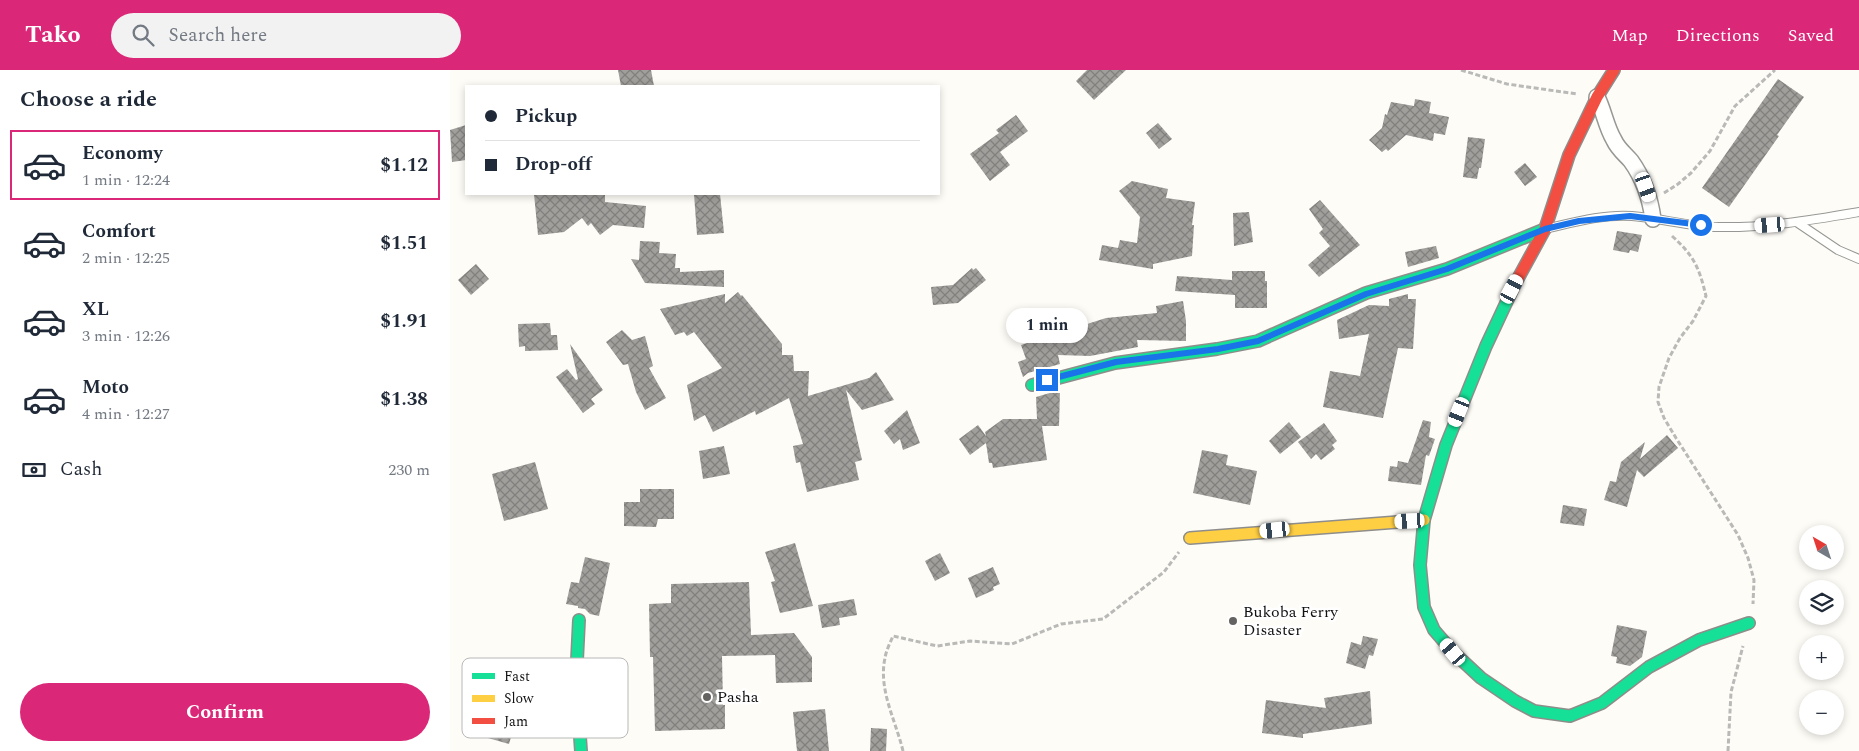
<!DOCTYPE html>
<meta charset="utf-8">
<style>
body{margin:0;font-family:Spectral,serif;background:#f2f2f3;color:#1f2937;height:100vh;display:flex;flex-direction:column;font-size:19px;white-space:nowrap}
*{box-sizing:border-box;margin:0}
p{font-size:16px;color:#747a83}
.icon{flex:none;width:28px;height:28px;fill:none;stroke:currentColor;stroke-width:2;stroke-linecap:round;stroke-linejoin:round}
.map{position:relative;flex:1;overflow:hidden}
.details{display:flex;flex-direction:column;background:#fff;width:450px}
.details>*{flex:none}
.banner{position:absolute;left:15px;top:15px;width:475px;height:110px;border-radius:0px;box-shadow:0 2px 8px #0003;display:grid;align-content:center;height:110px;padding:0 20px;background:#fff}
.needle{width:32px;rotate:321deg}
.tools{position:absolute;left:1349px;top:455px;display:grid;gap:10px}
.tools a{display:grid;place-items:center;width:45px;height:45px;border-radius:50%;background:#fff;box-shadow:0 2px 8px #0003;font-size:25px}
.end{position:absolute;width:22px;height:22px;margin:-11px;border:6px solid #1a73e8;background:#fff;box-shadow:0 0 0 2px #fff}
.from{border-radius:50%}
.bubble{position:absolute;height:35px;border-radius:18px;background:#fff;box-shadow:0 2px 8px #0003;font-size:16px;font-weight:700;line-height:35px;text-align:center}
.car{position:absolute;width:15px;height:30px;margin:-15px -8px;border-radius:6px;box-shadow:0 0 4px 1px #0007;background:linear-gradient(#fff 24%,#345 0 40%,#fff 0 76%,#345 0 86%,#fff 0)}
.banner b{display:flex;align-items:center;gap:18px;height:48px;font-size:19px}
.banner b+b{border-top:1px solid #e0e1e3}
.banner i{width:12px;height:12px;background:#1f2937}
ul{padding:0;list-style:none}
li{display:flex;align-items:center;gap:15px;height:70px;margin:0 10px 8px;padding:0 10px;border:2px solid transparent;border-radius:0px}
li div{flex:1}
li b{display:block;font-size:19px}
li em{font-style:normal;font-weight:700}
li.active{border-color:#db2777}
li>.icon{width:45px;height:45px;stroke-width:1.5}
h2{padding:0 20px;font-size:22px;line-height:60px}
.pay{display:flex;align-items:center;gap:12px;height:55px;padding:0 20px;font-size:19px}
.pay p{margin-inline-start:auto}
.button{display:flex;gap:10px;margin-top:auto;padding:10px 20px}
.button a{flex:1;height:58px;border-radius:30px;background:#db2777;color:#fff;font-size:20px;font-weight:700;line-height:58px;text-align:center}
header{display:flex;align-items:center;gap:30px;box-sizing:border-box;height:70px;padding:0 25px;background:#db2777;color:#fff}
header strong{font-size:24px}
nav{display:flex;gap:28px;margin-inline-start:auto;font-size:18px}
.search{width:350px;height:45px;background:#f2f2f3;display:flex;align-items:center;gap:12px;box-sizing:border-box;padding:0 18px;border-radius:28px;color:#747a83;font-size:19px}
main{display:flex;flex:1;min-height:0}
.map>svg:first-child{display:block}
.building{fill:url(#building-cross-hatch)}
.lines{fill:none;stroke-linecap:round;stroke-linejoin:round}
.lane-casing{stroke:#979795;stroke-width:10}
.street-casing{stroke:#979795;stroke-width:18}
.fast-casing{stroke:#8e8d8b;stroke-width:14}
.slow-casing{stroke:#8e8d8b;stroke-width:14}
.jam-casing{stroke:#8e8d8b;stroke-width:14}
.path{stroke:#b9b9b8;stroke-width:3;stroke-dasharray:5 2.5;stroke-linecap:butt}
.lane{stroke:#fffffe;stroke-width:8}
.street{stroke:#fffffe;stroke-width:15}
.fast{stroke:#16e098;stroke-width:11}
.slow{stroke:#ffcf43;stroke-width:11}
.jam{stroke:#f24e42;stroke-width:11}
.route{stroke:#1a73e8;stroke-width:6}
.poi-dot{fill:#646362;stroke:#fff;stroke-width:2}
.labels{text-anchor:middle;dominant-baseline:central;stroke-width:5;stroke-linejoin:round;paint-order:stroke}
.poi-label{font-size:16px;fill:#111;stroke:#fff;text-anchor:start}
.key{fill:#fff;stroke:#b8b8b8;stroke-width:1}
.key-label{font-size:14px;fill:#111}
</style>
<header>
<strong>Tako</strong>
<div class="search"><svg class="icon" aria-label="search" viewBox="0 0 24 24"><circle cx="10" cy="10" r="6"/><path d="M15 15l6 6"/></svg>Search here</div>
<nav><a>Map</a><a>Directions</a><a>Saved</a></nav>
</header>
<main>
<section class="details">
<h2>Choose a ride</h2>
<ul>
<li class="active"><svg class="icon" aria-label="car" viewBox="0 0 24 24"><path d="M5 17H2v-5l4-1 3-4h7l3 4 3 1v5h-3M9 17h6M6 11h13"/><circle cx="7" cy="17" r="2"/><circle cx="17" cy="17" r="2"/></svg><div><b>Economy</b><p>1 min · 12:24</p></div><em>$1.12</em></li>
<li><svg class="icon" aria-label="car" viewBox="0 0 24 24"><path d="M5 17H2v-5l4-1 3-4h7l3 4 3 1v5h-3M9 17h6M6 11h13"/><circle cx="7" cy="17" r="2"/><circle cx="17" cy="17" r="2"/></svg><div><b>Comfort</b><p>2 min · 12:25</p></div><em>$1.51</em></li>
<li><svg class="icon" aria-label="car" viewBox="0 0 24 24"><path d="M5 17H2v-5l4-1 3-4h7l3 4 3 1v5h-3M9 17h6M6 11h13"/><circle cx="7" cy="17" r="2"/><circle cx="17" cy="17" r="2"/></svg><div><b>XL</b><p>3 min · 12:26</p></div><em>$1.91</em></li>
<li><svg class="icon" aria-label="car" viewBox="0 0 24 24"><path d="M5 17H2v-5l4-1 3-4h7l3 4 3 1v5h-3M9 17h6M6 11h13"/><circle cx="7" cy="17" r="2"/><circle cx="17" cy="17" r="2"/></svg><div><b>Moto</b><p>4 min · 12:27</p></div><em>$1.38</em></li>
</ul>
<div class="pay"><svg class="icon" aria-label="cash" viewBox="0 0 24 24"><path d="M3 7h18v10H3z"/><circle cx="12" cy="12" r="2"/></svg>Cash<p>230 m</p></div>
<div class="button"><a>Confirm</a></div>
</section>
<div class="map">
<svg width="1409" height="681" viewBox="0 0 1409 681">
<defs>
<pattern id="building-cross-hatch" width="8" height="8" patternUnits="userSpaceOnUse" patternTransform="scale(1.25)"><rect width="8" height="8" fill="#a19f9c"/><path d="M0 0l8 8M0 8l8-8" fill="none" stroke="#82807e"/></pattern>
</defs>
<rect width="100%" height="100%" fill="#fdfcf7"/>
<g class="building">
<polygon points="168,0 201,0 204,16 171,16"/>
<polygon points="637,0 676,0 644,30 626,11"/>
<polygon points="1328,9 1354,27 1327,65 1329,66 1279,137 1252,118"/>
<polygon points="965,29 981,32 979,43 999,47 995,65 984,63 983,71 956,65 938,81 936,79 932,82 919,70 932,58 935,44 937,45 941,32 964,36"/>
<polygon points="566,45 578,61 550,82 560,95 540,111 520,84 549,63 546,60"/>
<polygon points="708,53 722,69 709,79 696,63"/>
<polygon points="16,55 16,90 2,92 0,60"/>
<polygon points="1018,67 1035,69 1031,98 1029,98 1027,109 1013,107"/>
<polygon points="1075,93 1087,107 1075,116 1064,102"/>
<polygon points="682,111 718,119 716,128 745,132 742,155 744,155 742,186 703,194 703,199 649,190 652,175 668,178 670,170 687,173 690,147 669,121"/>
<polygon points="84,124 155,124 155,132 196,136 194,158 163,155 150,165 141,153 138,156 132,148 114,162 88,165"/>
<polygon points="244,124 270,124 274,163 247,165"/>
<polygon points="870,130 910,175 869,207 858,195 880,176 869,163 873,159 859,139"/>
<polygon points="799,142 803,172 784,176 783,143"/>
<polygon points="1167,161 1192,165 1188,182 1180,180 1179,183 1163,180"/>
<polygon points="190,171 210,172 209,183 226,184 225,198 230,198 230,202 274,200 274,217 195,213 181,189 189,190"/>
<polygon points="986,176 989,188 958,197 955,182"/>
<polygon points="26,194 39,209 21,225 8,210"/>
<polygon points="522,198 523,200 526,198 536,210 508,233 483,235 481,217 503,215"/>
<polygon points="782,201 815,201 815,211 817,211 817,238 785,238 785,225 725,221 727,206 782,210"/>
<polygon points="288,222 291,226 292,225 332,274 332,285 343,285 344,301 359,301 358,326 419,308 426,302 444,330 412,340 396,320 412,390 405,392 409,410 357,422 350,392 346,393 343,376 353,374 339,328 306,345 305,341 263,362 255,345 244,351 237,315 272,298 244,262 237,266 234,262 225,265 210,239 275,224 275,233"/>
<polygon points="958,224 958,229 966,229 963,279 948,278 933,348 873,337 880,301 910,306 919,264 889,269 887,250 919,235 939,236 939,229"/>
<polygon points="733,231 736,251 736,271 687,270 688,277 640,286 608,285 610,294 578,303 573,307 568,292 576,289 571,275 656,248 707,243 706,236"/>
<polygon points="100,253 101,265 107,265 108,280 75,281 75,276 69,277 68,254"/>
<polygon points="172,260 182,270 195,266 203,296 199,298 216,328 195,340 186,322 178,294 173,295 156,272"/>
<polygon points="120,274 153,320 141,329 145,334 133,343 106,307 117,299 126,310 128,309"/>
<polygon points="610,320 609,356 592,356 597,390 543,398 542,393 539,393 536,373 520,385 509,369 528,355 536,366 535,362 553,349 587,349 586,327"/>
<polygon points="457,340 470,373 453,380 450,369 444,374 434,361"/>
<polygon points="973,350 981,352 979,367 985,369 979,386 976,385 971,415 938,411 940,396 947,397 948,391 958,393"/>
<polygon points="839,352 851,367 830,384 819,371"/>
<polygon points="874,353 887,371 882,375 885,379 871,390 866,384 861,389 848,372"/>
<polygon points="1217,365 1228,378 1194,407 1187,400 1177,437 1154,430 1160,411 1166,412 1171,392 1195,372 1190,389"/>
<polygon points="274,376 280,404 253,409 249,381"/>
<polygon points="752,380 778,385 776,395 807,401 800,435 743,423"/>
<polygon points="85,392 98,439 54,451 42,404"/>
<polygon points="190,419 224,419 224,449 208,449 206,457 174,456 174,432 190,432"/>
<polygon points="1113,435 1137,439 1134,456 1110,453"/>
<polygon points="345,473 363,536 330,543 321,512 325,511 315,482"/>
<polygon points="490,483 500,503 485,511 475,491"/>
<polygon points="135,487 160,493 149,546 140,544 135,539 128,538 128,536 116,534 121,512 129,513"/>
<polygon points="543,497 550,514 543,517 544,520 526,528 518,508"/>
<polygon points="299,512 301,565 344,563 362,587 362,612 326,613 325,585 272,586 273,635 275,635 275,659 205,661 203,587 200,587 199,534 221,533 221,514"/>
<polygon points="404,529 407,545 389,548 390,555 372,558 368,535"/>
<polygon points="1167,555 1197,561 1192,587 1180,596 1166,593 1167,587 1161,586"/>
<polygon points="913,566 928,569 923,586 919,585 915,599 896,593 901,572 911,575"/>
<polygon points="920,621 922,654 853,664 853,668 812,663 816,630 876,638 874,628"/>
<polygon points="52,630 70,636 59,674 31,666 39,639 49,642"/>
<polygon points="375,639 379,681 347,681 343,642"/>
<polygon points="421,658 437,659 436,681 420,681"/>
</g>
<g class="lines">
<defs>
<g id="lane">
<polyline points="1348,153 1388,180 1409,189"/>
<path d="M1099 158C1125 152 1154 144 1182 146 1211 148 1240 157 1269 157 1316 158 1362 150 1409 142"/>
</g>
<path id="street" d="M1147 27C1154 41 1156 57 1164 70 1168 79 1175 84 1181 91 1194 109 1200 127 1203 149"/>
<g id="fast">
<polyline points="1065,214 1036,276 996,375 974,450 970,495 974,537 984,560 1003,582 1031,608 1065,631 1084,641 1120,646 1152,633 1199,597 1249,570 1299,553"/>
<polyline points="582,315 665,293 767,279 808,271 916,223 997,199 1095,159"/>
<polyline points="129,550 126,610 131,681"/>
</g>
<polyline id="slow" points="740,468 974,450"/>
<polyline id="jam" points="1065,214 1095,159 1119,85 1147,27 1164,0"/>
</defs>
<use href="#lane" class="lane-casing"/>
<use href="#street" class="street-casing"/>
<use href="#fast" class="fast-casing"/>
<use href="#slow" class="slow-casing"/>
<use href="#jam" class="jam-casing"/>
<g class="path">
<polyline points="1011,0 1057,14 1127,24"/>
<polyline points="1214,123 1228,114 1241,103 1260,81 1285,36 1325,0"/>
<path d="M1222 166C1244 186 1249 197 1256 226L1243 251 1230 268 1219 288 1209 317 1208 332 1214 348 1226 368 1288 465 1298 488 1304 510 1303 534"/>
<path d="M453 681C446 651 428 620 435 588 436 581 440 573 443 566L487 576 520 571 562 574 611 554 653 549 714 502 729 482"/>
<polyline points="1278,681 1281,622 1293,576"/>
</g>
<use href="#lane" class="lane"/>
<use href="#street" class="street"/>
<use href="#fast" class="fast"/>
<use href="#slow" class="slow"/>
<use href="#jam" class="jam"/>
</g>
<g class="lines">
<polyline class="route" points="597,310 666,292 768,279 808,271 916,224 997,199 1095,159 1129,151 1180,146 1251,155"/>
</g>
<g class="poi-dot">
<circle cx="783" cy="551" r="5"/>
<circle cx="257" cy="627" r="5"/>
</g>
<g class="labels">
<g class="poi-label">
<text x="793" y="542">Bukoba Ferry<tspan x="793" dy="18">Disaster</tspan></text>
<text x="267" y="627">Pasha</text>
</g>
</g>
<rect x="12" y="588" width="166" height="80" rx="8" class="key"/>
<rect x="22" y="603" width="23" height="6" fill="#16e098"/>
<rect x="22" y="625" width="23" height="7" fill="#ffcf43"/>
<rect x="22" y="648" width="23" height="6" fill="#f24e42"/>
<g class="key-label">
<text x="54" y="611">Fast</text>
<text x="54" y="633">Slow</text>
<text x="54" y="656">Jam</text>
</g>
</svg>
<div class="tools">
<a><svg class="needle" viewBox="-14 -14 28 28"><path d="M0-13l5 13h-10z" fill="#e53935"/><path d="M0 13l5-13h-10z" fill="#747a83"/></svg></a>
<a><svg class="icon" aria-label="layers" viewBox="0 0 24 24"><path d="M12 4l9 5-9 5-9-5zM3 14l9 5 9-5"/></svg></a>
<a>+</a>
<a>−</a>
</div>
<i class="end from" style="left:1251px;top:155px"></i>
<i class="end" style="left:597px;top:310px"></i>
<div class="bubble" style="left:556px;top:238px;width:82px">1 min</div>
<i class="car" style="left:1196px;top:117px;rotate:161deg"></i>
<i class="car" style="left:1320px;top:155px;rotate:266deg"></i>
<i class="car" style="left:1062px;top:219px;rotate:28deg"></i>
<i class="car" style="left:1009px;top:342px;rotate:202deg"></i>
<i class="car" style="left:960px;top:451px;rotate:267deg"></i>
<i class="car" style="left:825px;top:460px;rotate:264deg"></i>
<i class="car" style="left:1003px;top:582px;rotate:320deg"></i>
<div class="banner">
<b><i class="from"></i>Pickup</b>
<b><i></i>Drop-off</b>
</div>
</div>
</main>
